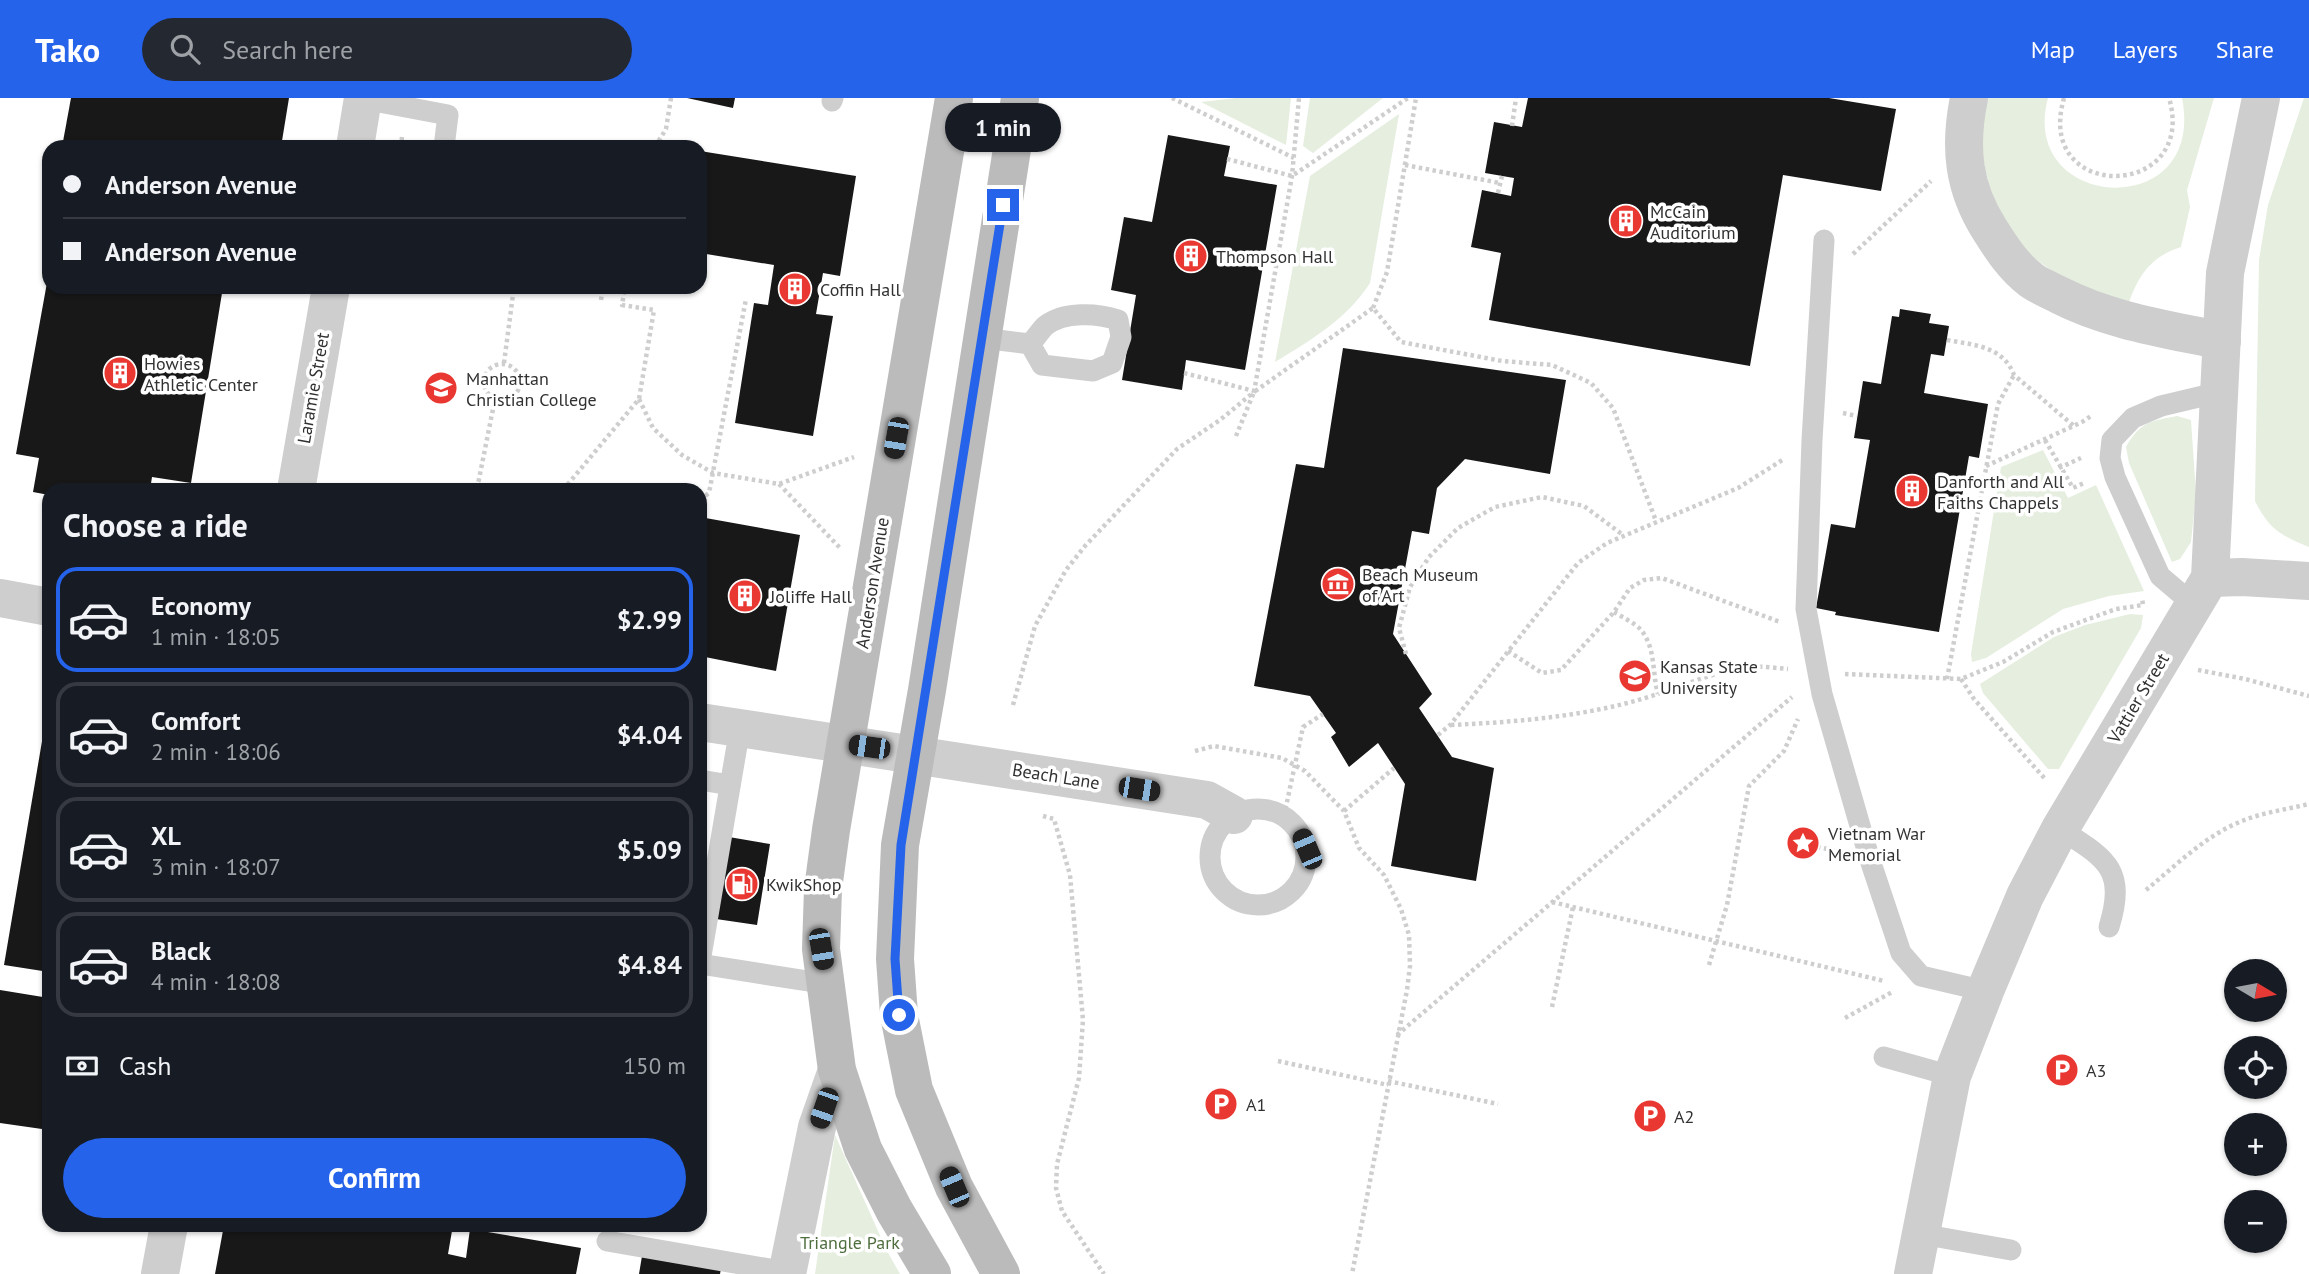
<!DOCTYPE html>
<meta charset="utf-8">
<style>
body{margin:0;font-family:"PT Sans",sans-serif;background:#242831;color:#f1f3f6;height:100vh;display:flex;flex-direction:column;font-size:26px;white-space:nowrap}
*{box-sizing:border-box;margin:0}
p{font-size:23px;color:#9ea1a6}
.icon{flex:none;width:38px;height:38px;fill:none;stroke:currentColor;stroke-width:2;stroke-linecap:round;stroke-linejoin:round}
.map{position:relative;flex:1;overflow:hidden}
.sheet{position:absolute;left:42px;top:385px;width:665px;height:749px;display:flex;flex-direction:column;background:#171b24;border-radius:21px;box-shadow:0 2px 5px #0004}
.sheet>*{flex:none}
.banner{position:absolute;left:42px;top:42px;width:665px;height:154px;border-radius:21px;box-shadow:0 2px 5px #0004;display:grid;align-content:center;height:154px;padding:0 21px;background:#171b24}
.needle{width:46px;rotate:100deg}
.buttons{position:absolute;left:2224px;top:861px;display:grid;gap:14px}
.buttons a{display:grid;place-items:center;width:63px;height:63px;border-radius:50%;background:#171b24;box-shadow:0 2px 5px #0004;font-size:35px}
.end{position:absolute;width:32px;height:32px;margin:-16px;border:9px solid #2563eb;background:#fff;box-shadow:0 0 0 4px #fff}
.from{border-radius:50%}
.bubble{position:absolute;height:49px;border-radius:24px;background:#171b24;box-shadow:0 2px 5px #0004;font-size:23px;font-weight:700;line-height:49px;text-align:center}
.car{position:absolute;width:21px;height:42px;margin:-21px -10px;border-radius:9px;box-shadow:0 0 5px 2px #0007;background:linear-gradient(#222 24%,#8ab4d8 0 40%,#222 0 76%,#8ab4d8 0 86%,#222 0)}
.banner b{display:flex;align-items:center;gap:24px;height:66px;font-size:26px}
.banner b+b{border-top:2px solid #363941}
.banner i{width:18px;height:18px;background:#f1f3f6}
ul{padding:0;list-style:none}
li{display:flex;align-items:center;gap:21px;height:105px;margin:0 14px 10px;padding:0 7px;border:4px solid #363941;border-radius:21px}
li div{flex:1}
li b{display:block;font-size:26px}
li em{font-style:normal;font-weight:700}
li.on{border-color:#2563eb}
li>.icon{width:63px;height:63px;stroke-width:1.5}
h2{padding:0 21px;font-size:32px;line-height:84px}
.pay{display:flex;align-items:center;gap:18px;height:77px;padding:0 21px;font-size:26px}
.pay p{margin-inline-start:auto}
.button{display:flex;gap:14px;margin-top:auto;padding:14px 21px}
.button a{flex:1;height:80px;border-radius:42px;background:#2563eb;color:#fff;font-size:28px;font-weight:700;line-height:80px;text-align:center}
header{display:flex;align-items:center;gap:42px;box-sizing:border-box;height:98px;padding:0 35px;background:#2563eb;color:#fff}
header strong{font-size:33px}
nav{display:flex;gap:38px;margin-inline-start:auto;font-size:24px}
.search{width:490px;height:63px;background:#242831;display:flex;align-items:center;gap:18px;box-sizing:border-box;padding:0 24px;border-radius:38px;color:#9ea1a6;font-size:26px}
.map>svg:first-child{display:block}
.green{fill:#e5eedf}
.building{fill:#181818}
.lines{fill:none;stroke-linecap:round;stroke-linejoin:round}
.path{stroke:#cecece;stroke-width:4.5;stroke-dasharray:3.5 3.5;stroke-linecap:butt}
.lane{stroke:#cecece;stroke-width:21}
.street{stroke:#cecece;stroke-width:38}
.secondary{stroke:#bbb;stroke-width:38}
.route{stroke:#2563eb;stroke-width:9}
.labels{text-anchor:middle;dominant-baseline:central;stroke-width:7;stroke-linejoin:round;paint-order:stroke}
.poi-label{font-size:18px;fill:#313131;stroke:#fff;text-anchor:start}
.street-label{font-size:18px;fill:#313131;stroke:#fff}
.park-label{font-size:18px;fill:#4e6e3d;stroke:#fff}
</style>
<header>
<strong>Tako</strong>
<div class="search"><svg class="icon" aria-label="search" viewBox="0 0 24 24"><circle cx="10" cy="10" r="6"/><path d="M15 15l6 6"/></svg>Search here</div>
<nav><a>Map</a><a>Layers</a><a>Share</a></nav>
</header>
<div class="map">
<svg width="2309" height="1176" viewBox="0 0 2309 1176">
<rect width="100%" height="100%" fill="#fff"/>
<g class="green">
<polygon points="1236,0 1291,0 1286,47 1201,4"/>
<polygon points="1310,0 1383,0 1313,55 1303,48"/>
<path d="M1986 0H2048C2017 113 2207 126 2182 0H2214L2187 92 2190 109 2181 149C2152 158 2139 176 2129 204 2100 196 2070 186 2045 168 2007 142 1983 89 1982 43 1981 29 1984 14 1986 0Z"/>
<path d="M2304 0H2309V449C2280 437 2269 431 2255 403L2259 162 2268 107Z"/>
<path d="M1399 16 1370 185C1347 221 1311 242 1275 264L1310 78Z"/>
<path d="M2177 318 2191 322 2196 396 2191 444 2180 461 2172 464 2129 365 2126 349C2140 324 2151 323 2177 318Z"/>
<polygon points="2043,352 2068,400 2096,387 2144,493 2109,498 2063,511 1986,560 1972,564 1971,556 2001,369"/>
<polygon points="2130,516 2143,517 2141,530 2059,671 2048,671 1983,595 1980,586 2054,539 2085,527"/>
<polygon points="835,1037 887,1153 900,1176 815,1176"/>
</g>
<g class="building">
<polygon points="71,0 289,0 281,49 62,49"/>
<polygon points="687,0 735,0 733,10"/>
<polygon points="1528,0 1829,0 1896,11 1881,93 1783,77 1750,268 1489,222 1501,155 1471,149 1482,92 1511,98 1514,80 1485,75 1494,24 1522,29"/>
<polygon points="1168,37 1230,48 1224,78 1277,87 1245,272 1186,262 1182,292 1122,282 1136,197 1111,192 1124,119 1152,124"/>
<polygon points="700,53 856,78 840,178 823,175 816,216 833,218 813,338 735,325 754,205 768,207 774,167 700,155"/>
<polygon points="48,179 49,189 223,189 191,385 152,379 150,392 49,392 49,397 33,394 39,360 16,356"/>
<polygon points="1900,211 1931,216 1929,225 1949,228 1944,258 1931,256 1924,295 1988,306 1979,360 1969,358 1939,534 1835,517 1836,514 1816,510 1831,426 1855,430 1870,342 1854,340 1863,283 1881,286 1892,218 1899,219"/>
<polygon points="1343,250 1566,282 1550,376 1465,361 1437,390 1429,436 1412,433 1393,536 1432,596 1419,610 1452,659 1494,670 1476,783 1391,768 1405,686 1378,645 1349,669 1331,639 1336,635 1310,598 1254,588 1296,366 1324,370"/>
<polygon points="700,419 800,437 776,573 700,558"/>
<polygon points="48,608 49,608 49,874 4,867"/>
<polygon points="729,739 770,746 757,827 716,821"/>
<polygon points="0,892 49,900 49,1032 0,1025"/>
<polygon points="224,1127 453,1127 448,1156 466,1160 470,1131 581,1150 576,1176 215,1176"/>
<polygon points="642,1158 721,1171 720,1176 639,1176"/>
</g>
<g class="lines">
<g class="path">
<polyline points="1172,0 1294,60"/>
<path d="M2064 0C2033 106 2199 102 2169 0"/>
<polyline points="1512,28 1516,0"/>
<polyline points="401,49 402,39"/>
<polyline points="655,49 666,31 671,0"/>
<polyline points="1227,61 1292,78 1408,0"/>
<polyline points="1405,67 1500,85"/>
<polyline points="1498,95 1502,78"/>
<polyline points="1853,156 1931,83"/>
<polyline points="601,202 603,189"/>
<polyline points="1373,210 1387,174 1416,0"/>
<path d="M1947 242C1974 247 2003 248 2014 277L2074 328"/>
<polyline points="504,265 514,189"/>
<circle cx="502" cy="284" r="18"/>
<polyline points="1184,275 1254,293"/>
<polyline points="639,301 653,330 682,357 713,375 779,386 854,359"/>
<polyline points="1843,315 1857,318"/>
<polyline points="1236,338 1254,294 1373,210 1401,244 1502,263 1552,267 1591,285 1613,310 1656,423"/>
<polyline points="2045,342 2073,390 2086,384"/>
<polyline points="1986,368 2082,324 2091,318"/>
<polyline points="2059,370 2081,360"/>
<polyline points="478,386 483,392"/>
<polyline points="779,386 841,451"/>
<polyline points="468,392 478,386 495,301"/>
<polyline points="563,392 639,301 654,212 622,207 625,189"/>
<polyline points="700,402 709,395 746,201"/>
<path d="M1614 514C1622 519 1635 525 1641 532 1656 550 1652 575 1658 596"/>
<polyline points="1508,553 1542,575 1561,572 1614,514 1630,490 1644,482 1662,480 1780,524"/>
<polyline points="1406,556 1399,530 1410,489 1429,459 1458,430 1495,409 1542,399 1584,408 1623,437"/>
<polyline points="2198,572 2245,581 2309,598"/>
<polyline points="1845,576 1961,581 2003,564 2053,534 2116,511 2143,507 2142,500"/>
<polyline points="1947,581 1998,306 2014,277"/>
<polyline points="1961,581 1974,601 2046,682"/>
<polyline points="1013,607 1035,528 1066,472 1085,448 1177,351 1220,322 1254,294 1292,78 1299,0"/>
<path d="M1451 627C1515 624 1580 619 1642 601 1679 590 1713 573 1751 569 1763 568 1776 570 1788 571"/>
<polyline points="1438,637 1450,627 1578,465 1607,445 1738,390 1784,361"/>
<polyline points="1195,653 1214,648 1282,660 1305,673 1344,713 1359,750 1384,777 1401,811 1409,837 1410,868 1407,892 1352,1176"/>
<polyline points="1344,713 1394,670"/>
<polyline points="1043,718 1054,721 1070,777 1083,922 1079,980 1057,1066 1056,1090 1062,1113 1104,1176"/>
<polyline points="1284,718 1303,629 1323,616"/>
<circle cx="1806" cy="745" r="11"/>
<polyline points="1817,749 1838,753"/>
<path d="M2146 792C2174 769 2202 741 2235 726 2258 715 2284 712 2309 706"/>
<polyline points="1552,804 1884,883"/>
<polyline points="1709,867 1727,807 1749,688 1784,653 1798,621"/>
<polyline points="1552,909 1573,809"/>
<polyline points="1845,920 1894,893"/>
<polyline points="1397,937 1792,599"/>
<polyline points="1278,963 1388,987"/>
<polyline points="1388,983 1498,1006"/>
</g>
<g class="lane">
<polyline points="363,1 448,17 444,49"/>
<polyline points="832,3 833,0"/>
<polyline points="1824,142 1812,342 1806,511 1822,596 1869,759 1901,855 1921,878 1985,893"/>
<path d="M982 240 1030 246 1042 267 1093 273 1112 265 1121 239 1118 222C1097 215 1064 213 1045 228 1040 233 1035 241 1030 246"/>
<polyline points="2194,507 2160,478 2115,379 2110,360 2112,342 2133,320 2161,308 2220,294"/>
<polyline points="700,682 730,687"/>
<circle cx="1258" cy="759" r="48"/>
<path d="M2060 731C2105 760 2127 770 2109 829"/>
<polyline points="700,864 740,630"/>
<polyline points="700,866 827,886"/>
<polyline points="1884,959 1952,978"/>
<polyline points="1921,1136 2011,1152"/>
<polyline points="607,1143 787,1174"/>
</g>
<g class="street">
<path d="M1969 0C1959 49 1963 90 1990 132 2002 151 2013 168 2031 182 2039 188 2050 192 2059 197 2110 223 2166 231 2222 243"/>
<polyline points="355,49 363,0"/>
<polyline points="296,392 331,189"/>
<polyline points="2210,480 2242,479 2309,483"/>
<polyline points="0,500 49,509"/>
<polyline points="700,624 1207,702 1234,717"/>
<polyline points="160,1176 169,1127"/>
<polyline points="787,1176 817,1029 837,972"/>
<polyline points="1913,1176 1952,978 1985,893 2025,798 2060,731 2210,480 2225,175 2261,0"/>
</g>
<g class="secondary">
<polyline points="932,1176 894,1112 863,1051 837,972 821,851 823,791 831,732 954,0"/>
<polyline points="1001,1176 954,1089 914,992 899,917 895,861 900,747 927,592 1020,0"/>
</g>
</g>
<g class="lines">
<polyline class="route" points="899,917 895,861 901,747 1003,107"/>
</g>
<defs>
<symbol id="building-disc" viewBox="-11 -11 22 22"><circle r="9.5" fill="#e93832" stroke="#fff"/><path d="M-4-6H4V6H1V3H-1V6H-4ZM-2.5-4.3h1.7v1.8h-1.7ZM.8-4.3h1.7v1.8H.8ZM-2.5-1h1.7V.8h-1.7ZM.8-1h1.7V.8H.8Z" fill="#fff"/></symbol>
<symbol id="university-disc" viewBox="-11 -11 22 22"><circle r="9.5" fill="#e93832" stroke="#fff"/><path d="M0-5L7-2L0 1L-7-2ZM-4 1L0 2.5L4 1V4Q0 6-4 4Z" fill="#fff"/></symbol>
<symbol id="museum-disc" viewBox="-11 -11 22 22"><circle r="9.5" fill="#e93832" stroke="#fff"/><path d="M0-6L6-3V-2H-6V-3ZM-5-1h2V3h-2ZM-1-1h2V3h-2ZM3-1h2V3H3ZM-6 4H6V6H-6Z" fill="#fff"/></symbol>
<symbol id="sight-disc" viewBox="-11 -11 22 22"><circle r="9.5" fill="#e93832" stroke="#fff"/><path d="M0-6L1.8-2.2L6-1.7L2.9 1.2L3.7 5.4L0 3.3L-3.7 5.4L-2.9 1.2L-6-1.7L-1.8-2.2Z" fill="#fff"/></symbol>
<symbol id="fuel-disc" viewBox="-11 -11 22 22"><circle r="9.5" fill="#e93832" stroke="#fff"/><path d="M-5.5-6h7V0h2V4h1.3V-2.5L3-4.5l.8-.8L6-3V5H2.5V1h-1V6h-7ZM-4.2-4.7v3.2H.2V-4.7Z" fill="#fff"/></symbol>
<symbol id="parking-disc" viewBox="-11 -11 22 22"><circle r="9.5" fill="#e93832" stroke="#fff"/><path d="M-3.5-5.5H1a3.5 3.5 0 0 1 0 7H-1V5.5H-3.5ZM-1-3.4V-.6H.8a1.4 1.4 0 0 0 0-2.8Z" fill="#fff"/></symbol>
</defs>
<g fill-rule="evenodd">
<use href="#building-disc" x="1607" y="104" width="38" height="38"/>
<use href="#building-disc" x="1172" y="139" width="38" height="38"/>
<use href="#building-disc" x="776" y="172" width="38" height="38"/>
<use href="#building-disc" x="101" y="256" width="38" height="38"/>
<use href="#university-disc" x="422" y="271" width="38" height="38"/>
<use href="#building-disc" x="1893" y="374" width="38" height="38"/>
<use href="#museum-disc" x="1319" y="467" width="38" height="38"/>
<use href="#building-disc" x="726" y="479" width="38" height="38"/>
<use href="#university-disc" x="1616" y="559" width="38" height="38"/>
<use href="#sight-disc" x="1784" y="726" width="38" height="38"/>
<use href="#fuel-disc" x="723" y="767" width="38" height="38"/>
<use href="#parking-disc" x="2043" y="953" width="38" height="38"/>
<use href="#parking-disc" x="1202" y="987" width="38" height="38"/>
<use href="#parking-disc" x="1631" y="999" width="38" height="38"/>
</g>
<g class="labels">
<g class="poi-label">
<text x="1650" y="113">McCain<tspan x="1650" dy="21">Auditorium</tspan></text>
<text x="1216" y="158">Thompson Hall</text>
<text x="820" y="191">Coffin Hall</text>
<text x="144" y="265">Howies<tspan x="144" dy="21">Athletic Center</tspan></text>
<text x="466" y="280">Manhattan<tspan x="466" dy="21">Christian College</tspan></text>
<text x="1937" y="383">Danforth and All<tspan x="1937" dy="21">Faiths Chappels</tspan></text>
<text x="1362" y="476">Beach Museum<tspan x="1362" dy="21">of Art</tspan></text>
<text x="770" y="498">Joliffe Hall</text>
<text x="1660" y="568">Kansas State<tspan x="1660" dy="21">University</tspan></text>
<text x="1828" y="735">Vietnam War<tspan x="1828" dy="21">Memorial</tspan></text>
<text x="766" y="786">KwikShop</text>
<text x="2086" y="972">A3</text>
<text x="1246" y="1006">A1</text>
<text x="1674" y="1018">A2</text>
</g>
<g class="street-label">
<text transform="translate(313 290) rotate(-80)">Laramie Street</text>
<text transform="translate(872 485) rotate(-81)">Anderson Avenue</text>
<text transform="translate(2138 600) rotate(-59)">Vattier Street</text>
<text transform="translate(1056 678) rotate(9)">Beach Lane</text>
</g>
<g class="park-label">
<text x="850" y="1144">Triangle Park</text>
</g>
</g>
</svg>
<div class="buttons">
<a><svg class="needle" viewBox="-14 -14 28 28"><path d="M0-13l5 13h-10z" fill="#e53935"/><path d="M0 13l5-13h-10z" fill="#9ea1a6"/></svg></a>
<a><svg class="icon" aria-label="locate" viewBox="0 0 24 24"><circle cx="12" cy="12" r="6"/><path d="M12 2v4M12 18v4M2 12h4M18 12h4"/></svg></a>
<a>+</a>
<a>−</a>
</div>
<i class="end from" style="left:899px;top:917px"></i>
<i class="end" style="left:1003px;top:107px"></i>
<div class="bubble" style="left:945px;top:5px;width:116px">1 min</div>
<i class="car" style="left:896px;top:340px;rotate:190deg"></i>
<i class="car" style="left:869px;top:649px;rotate:278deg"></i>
<i class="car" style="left:1139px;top:691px;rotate:99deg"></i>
<i class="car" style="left:1307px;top:751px;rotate:337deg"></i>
<i class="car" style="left:821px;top:851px;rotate:170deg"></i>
<i class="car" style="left:824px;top:1010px;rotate:199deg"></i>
<i class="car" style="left:954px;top:1089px;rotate:337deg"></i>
<div class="banner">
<b><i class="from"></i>Anderson Avenue</b>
<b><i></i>Anderson Avenue</b>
</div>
<section class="sheet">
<h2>Choose a ride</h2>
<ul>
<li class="on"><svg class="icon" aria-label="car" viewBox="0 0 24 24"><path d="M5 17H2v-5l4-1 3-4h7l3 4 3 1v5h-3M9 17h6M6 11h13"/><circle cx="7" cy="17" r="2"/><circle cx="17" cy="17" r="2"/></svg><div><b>Economy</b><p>1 min · 18:05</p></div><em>$2.99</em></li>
<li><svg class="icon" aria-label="car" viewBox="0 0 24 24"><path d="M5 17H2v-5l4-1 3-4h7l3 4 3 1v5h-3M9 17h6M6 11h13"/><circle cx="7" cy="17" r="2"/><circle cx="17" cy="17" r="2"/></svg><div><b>Comfort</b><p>2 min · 18:06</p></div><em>$4.04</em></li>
<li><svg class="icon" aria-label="car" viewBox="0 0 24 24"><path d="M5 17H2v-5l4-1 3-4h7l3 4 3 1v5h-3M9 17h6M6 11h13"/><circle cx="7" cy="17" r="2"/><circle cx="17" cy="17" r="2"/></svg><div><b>XL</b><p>3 min · 18:07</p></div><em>$5.09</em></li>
<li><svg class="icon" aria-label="car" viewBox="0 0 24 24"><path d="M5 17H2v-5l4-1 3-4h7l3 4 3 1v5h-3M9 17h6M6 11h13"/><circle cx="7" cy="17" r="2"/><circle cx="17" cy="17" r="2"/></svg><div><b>Black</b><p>4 min · 18:08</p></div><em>$4.84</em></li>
</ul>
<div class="pay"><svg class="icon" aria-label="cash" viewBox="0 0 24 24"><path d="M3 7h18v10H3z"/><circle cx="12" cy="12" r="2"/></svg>Cash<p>150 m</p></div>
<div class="button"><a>Confirm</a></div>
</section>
</div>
